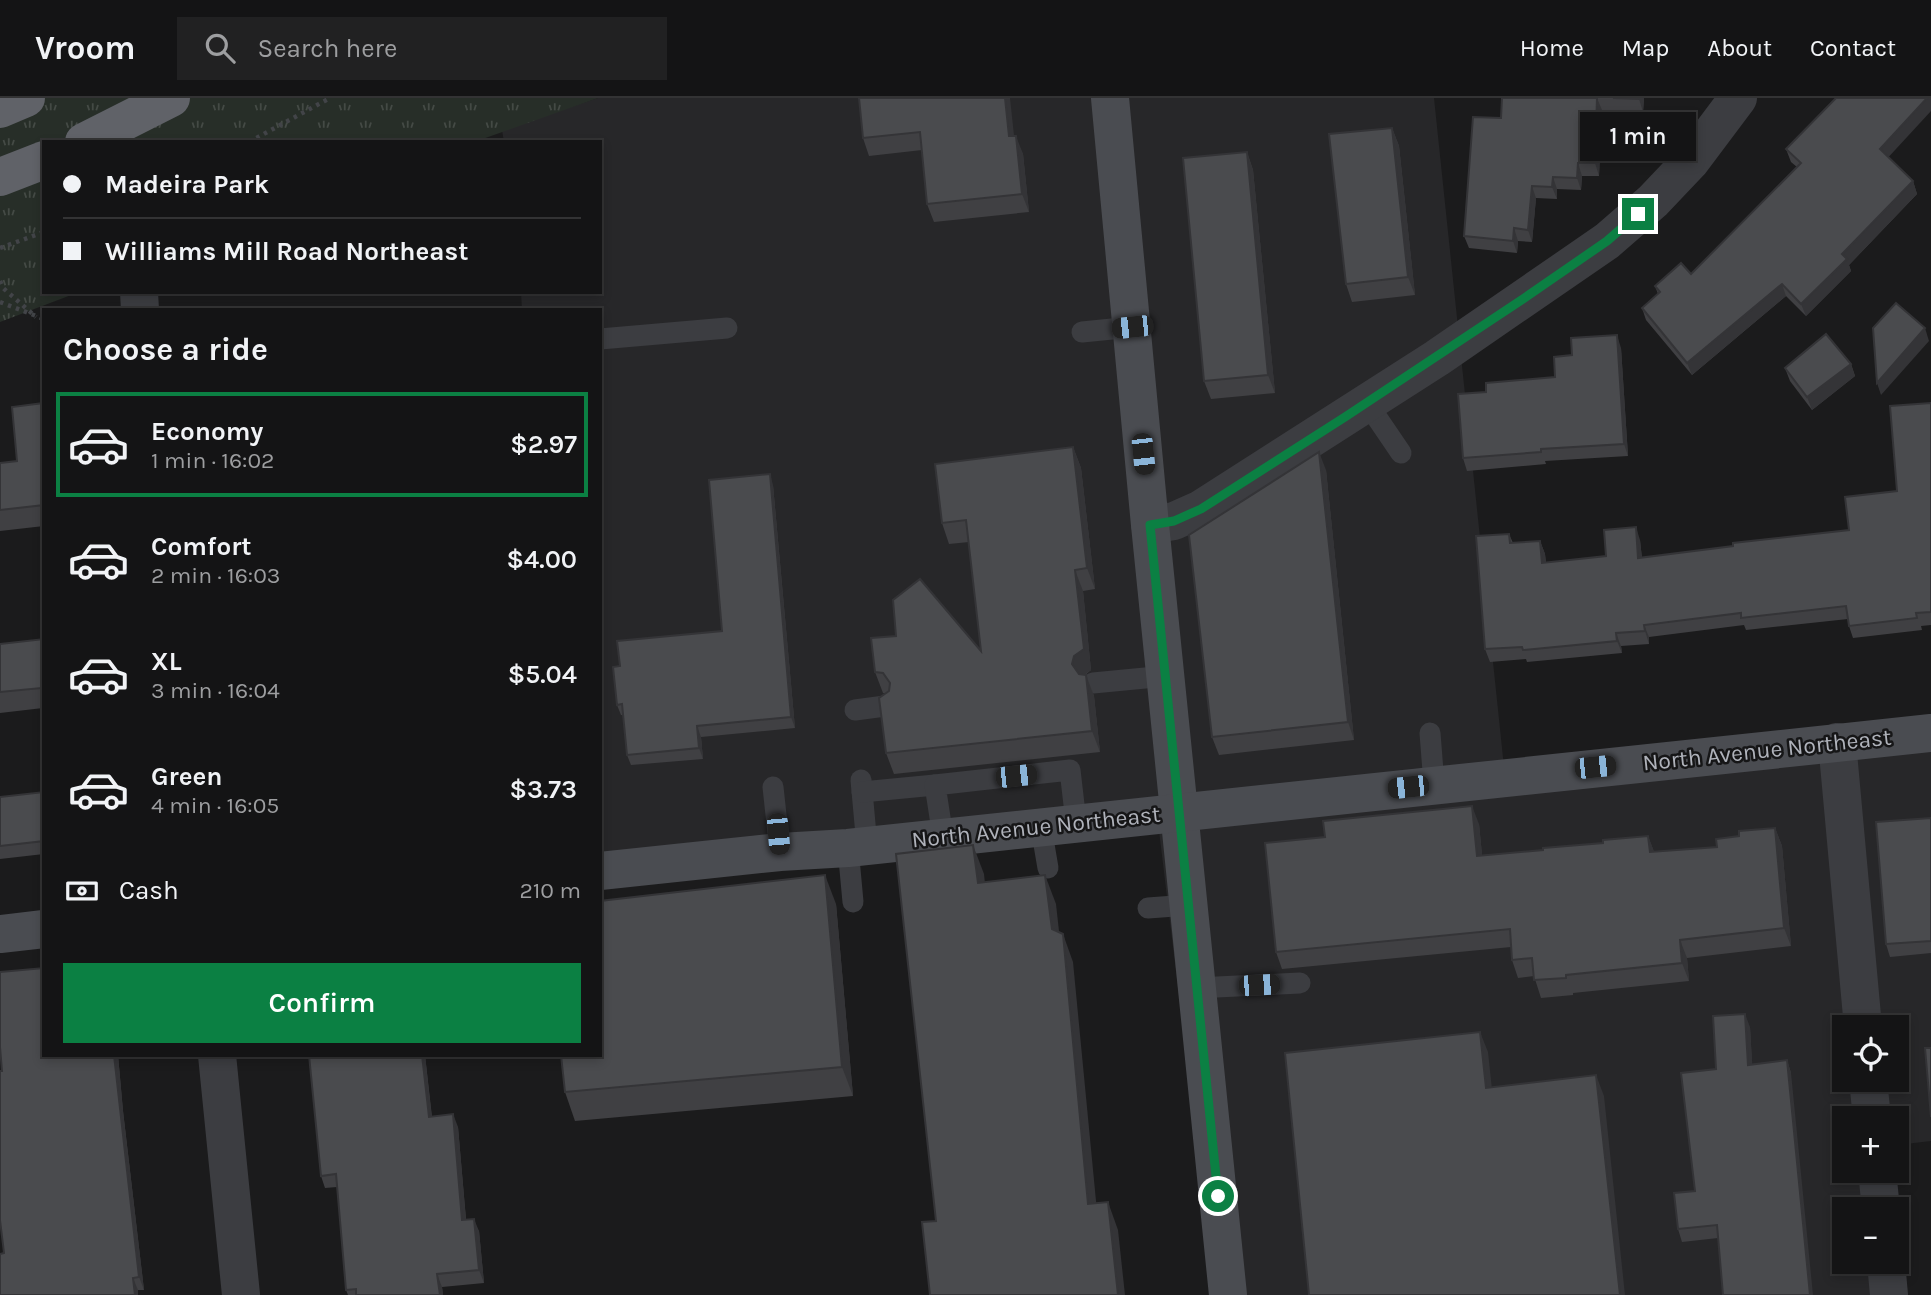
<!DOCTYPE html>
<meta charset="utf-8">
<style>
body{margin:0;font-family:Karla,sans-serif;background:#212122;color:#f1f3f6;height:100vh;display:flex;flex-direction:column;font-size:26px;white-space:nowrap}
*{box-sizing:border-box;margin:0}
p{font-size:23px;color:#9d9ea0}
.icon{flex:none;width:38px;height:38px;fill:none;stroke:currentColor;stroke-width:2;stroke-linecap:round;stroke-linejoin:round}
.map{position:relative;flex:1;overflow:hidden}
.side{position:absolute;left:42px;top:210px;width:560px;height:749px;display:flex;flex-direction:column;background:#141415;border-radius:0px;box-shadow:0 4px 10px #0003,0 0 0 2px #333334}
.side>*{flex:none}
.banner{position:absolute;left:42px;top:42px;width:560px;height:154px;border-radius:0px;box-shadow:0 4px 10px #0003,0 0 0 2px #333334;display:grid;align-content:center;height:154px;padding:0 21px;background:#141415}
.buttons{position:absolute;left:1832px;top:917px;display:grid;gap:14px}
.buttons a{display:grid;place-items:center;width:77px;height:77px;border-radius:0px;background:#141415;box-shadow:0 4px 10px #0003,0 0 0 2px #333334;font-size:35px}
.end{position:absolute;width:32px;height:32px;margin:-16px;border:9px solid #0b8043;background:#fff;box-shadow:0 0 0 4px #fff}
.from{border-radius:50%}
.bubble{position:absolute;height:49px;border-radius:0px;background:#141415;box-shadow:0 4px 10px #0003,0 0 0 2px #333334;font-size:23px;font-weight:600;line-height:49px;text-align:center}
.car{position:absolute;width:21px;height:42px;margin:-21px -10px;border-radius:9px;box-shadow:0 0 5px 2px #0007;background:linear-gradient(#222 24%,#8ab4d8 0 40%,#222 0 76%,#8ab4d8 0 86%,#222 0)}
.banner b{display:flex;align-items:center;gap:24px;height:66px;font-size:26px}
.banner b+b{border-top:2px solid #333334}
.banner i{width:18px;height:18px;background:#f1f3f6}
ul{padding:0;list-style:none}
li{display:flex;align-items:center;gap:21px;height:105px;margin:0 14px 10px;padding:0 7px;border:4px solid transparent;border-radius:0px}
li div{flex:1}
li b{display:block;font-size:26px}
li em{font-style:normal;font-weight:600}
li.active{border-color:#0b8043}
li>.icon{width:63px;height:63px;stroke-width:1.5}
h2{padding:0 21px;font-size:32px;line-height:84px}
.pay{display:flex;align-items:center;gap:18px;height:77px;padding:0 21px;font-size:26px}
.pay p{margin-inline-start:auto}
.cta{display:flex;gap:14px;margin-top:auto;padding:14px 21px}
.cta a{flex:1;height:80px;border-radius:0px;background:#0b8043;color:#fff;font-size:28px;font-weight:600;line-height:80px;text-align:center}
header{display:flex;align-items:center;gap:42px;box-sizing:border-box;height:98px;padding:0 35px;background:#141415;border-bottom:2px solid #333334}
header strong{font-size:33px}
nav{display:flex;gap:38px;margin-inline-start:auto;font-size:24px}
.search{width:490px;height:63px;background:#212122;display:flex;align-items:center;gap:18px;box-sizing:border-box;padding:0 24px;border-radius:0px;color:#9d9ea0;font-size:26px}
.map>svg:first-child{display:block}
.built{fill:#272729;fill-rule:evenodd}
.park{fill:url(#park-tufts)}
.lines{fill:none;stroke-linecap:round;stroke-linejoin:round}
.path{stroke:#424448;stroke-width:4.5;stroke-dasharray:3.5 5;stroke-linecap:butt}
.service{stroke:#3c3d41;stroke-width:21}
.minor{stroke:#3c3d41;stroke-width:38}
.secondary{stroke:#4a4c51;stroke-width:38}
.trunk{stroke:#606268;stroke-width:38}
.wall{fill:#404043}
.shaded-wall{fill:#343437}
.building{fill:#4a4b4e;stroke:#343437;stroke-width:2}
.route{stroke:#0b8043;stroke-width:9}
.labels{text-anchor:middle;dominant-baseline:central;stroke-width:5;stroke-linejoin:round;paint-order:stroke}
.street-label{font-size:23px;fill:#afb2ba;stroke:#161617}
</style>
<header>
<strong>Vroom</strong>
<div class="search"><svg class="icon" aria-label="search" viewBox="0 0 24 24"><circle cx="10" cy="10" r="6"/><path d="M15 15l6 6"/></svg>Search here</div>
<nav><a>Home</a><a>Map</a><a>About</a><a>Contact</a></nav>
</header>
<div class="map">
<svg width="1931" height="1197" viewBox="0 0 1931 1197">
<defs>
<pattern id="park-tufts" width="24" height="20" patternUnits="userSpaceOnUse" patternTransform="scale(1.75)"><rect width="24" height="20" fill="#272e28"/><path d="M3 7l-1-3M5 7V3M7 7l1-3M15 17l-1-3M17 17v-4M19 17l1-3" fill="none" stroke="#444a45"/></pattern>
</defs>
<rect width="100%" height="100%" fill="#1b1b1c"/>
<path class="built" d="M598 0H1434L1504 669 1931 629V1043L1897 1047V1020H1844V1073H1881L1885 1111H1844V1164H1891L1894 1197H1215L1157 716 600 773V212H522L521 194H600V44H504L502 32ZM1844 929H1897V982H1844Z"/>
<polygon class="park" points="0,0 598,0 474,44 44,44 44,194 79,194 0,224"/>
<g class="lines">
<g class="path">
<polyline points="249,44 330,0"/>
<polyline points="0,150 44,134"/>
<polyline points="0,183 3,190 36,219"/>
<polyline points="0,204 44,221"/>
</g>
<g class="service">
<polyline points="1082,234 1132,229"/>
<polyline points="600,241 727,230"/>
<polyline points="1367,305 1401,355"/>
<polyline points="1093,585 1166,578"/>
<polyline points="855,612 885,608"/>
<polyline points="1430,635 1434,686"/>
<polyline points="861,682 867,748"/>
<polyline points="773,689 780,754"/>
<polyline points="862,694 935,687"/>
<polyline points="1041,729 1048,770"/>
<polyline points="943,739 935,687 1070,672 1076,724"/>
<polyline points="848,750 853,804"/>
<polyline points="1148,810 1188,807"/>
<polyline points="1197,890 1300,885"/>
</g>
<g class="minor">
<polyline points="139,194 140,212"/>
<polyline points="1150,427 1174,423 1201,411 1437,260 1607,143 1653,103 1690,64 1738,0"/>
<polyline points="1837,644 1863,929"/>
<polyline points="217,957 241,1197"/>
<polyline points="1868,982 1872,1020"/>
<polyline points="1877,1073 1881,1111"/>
<polyline points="1886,1164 1889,1197"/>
</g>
<g class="secondary">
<polyline points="1110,0 1150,427 1228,1197"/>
<polyline points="600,773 780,754 848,750 1931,635"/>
<polyline points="0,836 44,831"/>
</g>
<g class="trunk">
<polyline points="0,11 26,0"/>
<polyline points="84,44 171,0"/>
<polyline points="0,79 44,62"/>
</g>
</g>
<g class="wall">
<polygon points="859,0 1014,38 1023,56 1029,114 934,124 927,106 922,52 869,58 863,40"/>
<polygon points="1502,0 1644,0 1643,14 1602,12 1599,78 1582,78 1581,92 1557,91 1557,101 1536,100 1532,144 1518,143 1517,155 1469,150 1464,138 1501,20"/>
<polygon points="1392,30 1399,48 1415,197 1352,204 1346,186"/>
<polygon points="1786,51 1888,59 1913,83 1917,96 1849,167 1851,173 1806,218 1786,198 1692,277 1646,222 1642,210 1658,196 1655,188 1691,176 1797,69 1791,64"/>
<polygon points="1247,54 1253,72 1275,295 1211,301 1204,283"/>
<polygon points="1621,250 1628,358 1545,363 1546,366 1467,373 1463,360 1486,294 1555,279 1572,257"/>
<polygon points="1851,266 1855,278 1812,312 1790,283 1785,270"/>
<polygon points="44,305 44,428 0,433 0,365 17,363"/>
<polygon points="1931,305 1931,527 1921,528 1922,532 1853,540 1849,528 1848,521 1746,532 1744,527 1649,539 1649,546 1621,548 1622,555 1527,564 1526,561 1490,564 1485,551 1509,436 1513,445 1540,443 1545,456 1546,465 1606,458 1640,442 1642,460 1733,448 1849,432 1897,393"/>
<polygon points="1073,349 1081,370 1095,491 1083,493 1091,572 1085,577 1086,577 1094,598 1100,654 894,676 886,655 885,595 883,595 875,574 981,553 969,444 949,446 942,425"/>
<polygon points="1326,372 1354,642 1219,657 1212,639"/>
<polygon points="773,387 795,630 701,639 703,661 631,667 627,657 623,617 621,617 617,607 722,533"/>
<polygon points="44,541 43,610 0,615 0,546"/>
<polygon points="44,694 44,756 0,761 0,699"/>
<polygon points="1931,720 1931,855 1890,859 1886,846"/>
<polygon points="1479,726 1482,757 1543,752 1603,745 1648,738 1654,754 1717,749 1739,738 1775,730 1782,748 1791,848 1687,860 1689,883 1573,895 1573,897 1541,900 1534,878 1518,880 1512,862 1511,849 1282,871 1276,854"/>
<polygon points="836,806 853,998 575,1023 565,994"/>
<polygon points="1750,929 1752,966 1787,962 1791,975 1718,1140 1682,1144 1678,1131 1695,1093 1716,971"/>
<polygon points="44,957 118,957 123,1013 144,1192 138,1192 138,1197 0,1197 4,1155"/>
<polygon points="425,957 432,1019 458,1029 466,1121 479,1133 484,1185 442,1189 443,1197 348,1197 346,1192 337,1089 325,1090 321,1078"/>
</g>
<g class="shaded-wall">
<polygon points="1005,0 1010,0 1016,56 1009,38"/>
<polygon points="1597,0 1602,12 1599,78 1595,65"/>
<polygon points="1639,0 1644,0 1643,14 1639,1"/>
<polygon points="1927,0 1931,0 1931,13 1884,64 1880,51"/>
<polygon points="1392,30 1399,48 1415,197 1408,179"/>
<polygon points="1016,38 1023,56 1029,114 1022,96"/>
<polygon points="1247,54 1253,72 1275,295 1268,277"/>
<polygon points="1578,65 1582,78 1581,92 1577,80"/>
<polygon points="1553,79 1557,91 1557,101 1552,89"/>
<polygon points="1913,83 1917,96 1849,167 1851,173 1806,218 1801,206 1842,156"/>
<polygon points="1532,88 1536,100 1532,144 1528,132"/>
<polygon points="1514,130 1518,143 1517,155 1513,143"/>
<polygon points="1782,186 1786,198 1692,277 1687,265"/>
<polygon points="1925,230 1929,243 1881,297 1877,285"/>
<polygon points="1617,237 1621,250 1628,358 1624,346"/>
<polygon points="1851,266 1855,278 1812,312 1807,299"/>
<polygon points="1073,349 1081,370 1095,491 1087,470"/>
<polygon points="1319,354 1326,372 1354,642 1348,624"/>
<polygon points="770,376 773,387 795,630 791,619"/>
<polygon points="1636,429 1640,442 1643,472 1638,460"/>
<polygon points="1540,443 1545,456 1547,478 1542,465"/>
<polygon points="1075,472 1083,493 1091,572 1081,579 1072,566"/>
<polygon points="1644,527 1649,539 1649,546 1645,533"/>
<polygon points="1616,535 1621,548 1622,555 1617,543"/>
<polygon points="1086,577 1094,598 1100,654 1092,633"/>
<polygon points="697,628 701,639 703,661 699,650"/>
<polygon points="1472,708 1479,726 1484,776 1477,758"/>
<polygon points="1775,730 1782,748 1791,848 1784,830"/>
<polygon points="1648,738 1655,756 1650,754"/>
<polygon points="973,747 984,776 988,814 978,785"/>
<polygon points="825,777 836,806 853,998 842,969"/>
<polygon points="1045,777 1056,806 1062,860 1052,831"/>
<polygon points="1063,836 1073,864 1099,1134 1088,1106"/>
<polygon points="1680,842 1687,860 1689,883 1682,865"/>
<polygon points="1745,916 1750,929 1753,979 1748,967"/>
<polygon points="1480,934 1488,954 1494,1010 1486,990"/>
<polygon points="114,957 118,957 123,1013 144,1192 139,1179"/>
<polygon points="422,957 425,957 433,1031 429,1019"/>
<polygon points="1787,962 1791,975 1813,1197 1810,1197"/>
<polygon points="1596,977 1604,998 1625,1197 1620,1197"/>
<polygon points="453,1016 458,1029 467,1134 462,1122"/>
<polygon points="1108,1104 1118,1132 1125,1197 1118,1197"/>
<polygon points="474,1121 479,1133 484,1185 479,1172"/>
<polygon points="437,1176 442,1189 443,1197 440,1197"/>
<polygon points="133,1180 138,1192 138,1197 135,1197"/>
</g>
<g class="building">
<polygon points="859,0 1005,0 1009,38 1016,38 1022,96 927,106 920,34 863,40"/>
<polygon points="1502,0 1597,0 1595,65 1578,65 1577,80 1553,79 1552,89 1532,88 1528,132 1514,130 1513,143 1464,138 1473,19 1501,20"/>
<polygon points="1613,0 1639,0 1639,1"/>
<polygon points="1836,0 1927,0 1880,51 1913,83 1842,156 1847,161 1801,206 1782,186 1687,265 1642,210 1660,194 1655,188 1681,165 1691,176 1801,65 1786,51"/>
<polygon points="1392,30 1408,179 1346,186 1329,36"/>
<polygon points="1247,54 1268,277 1204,283 1183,60"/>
<polygon points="1896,205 1925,230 1877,285 1873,230"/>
<polygon points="1826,236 1851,266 1807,299 1785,270"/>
<polygon points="1617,237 1624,346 1541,351 1541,354 1463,360 1458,296 1486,294 1486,285 1555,279 1554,259 1572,257 1571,240"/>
<polygon points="44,305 44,407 0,412 0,365 17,363 12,309"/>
<polygon points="1931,305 1931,514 1916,515 1917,520 1849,528 1846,508 1741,520 1741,515 1644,527 1645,533 1616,535 1617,543 1523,552 1522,549 1485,551 1476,438 1509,436 1510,445 1540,443 1542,465 1606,458 1604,432 1636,429 1638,460 1733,448 1733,445 1849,432 1845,399 1897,393 1890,308"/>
<polygon points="1073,349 1087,470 1075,472 1084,551 1074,558 1072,566 1079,576 1086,577 1092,633 886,655 879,600 889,593 890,585 883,575 875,574 871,540 896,538 893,502 920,481 981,553 966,422 942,425 935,366"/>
<polygon points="1319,354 1348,624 1212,639 1189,437"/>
<polygon points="770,376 791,619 697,628 699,650 627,657 622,606 617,607 613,569 620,568 617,543 722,533 709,382"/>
<polygon points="44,541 44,617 41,590 0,594 0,546"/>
<polygon points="44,694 44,743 0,748 0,699"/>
<polygon points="1472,708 1477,758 1543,752 1543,750 1603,745 1603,742 1648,738 1650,754 1717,749 1716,741 1739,738 1739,733 1775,730 1784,830 1680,842 1682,865 1566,877 1566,880 1534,882 1532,860 1512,862 1510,831 1276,854 1265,745 1325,739 1323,723"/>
<polygon points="1931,720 1931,843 1886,846 1876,724"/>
<polygon points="973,747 978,785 1045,777 1052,831 1063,836 1088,1106 1108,1104 1118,1197 930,1197 922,1124 936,1123 896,756"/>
<polygon points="825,777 842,969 565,994 561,957 600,957 600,803"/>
<polygon points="44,870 44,957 114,957 139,1179 133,1180 135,1197 0,1197 0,1156 4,1155 0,1122 0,973 2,973 0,949 0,874"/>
<polygon points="1745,916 1748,967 1787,962 1810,1197 1723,1197 1717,1127 1678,1131 1674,1095 1695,1093 1681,975 1716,971 1713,918"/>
<polygon points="1480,934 1486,990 1596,977 1620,1197 1309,1197 1285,955"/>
<polygon points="1925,950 1931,950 1931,1019"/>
<polygon points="309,957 422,957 429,1019 453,1016 462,1122 474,1121 479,1172 437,1176 440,1197 356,1197 356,1191 346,1192 336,1076 321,1078"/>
</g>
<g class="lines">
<polyline class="route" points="1218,1098 1150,427 1174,423 1201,411 1345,319 1523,201 1607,143 1638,116"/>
</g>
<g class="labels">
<g class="street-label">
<text transform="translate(1767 652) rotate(-6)">North Avenue Northeast</text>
<text transform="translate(1036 729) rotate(-6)">North Avenue Northeast</text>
</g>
</g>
</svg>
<div class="buttons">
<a><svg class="icon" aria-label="locate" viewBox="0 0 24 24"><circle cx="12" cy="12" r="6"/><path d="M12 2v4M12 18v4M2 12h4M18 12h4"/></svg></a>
<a>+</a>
<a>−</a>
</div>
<i class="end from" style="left:1218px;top:1098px"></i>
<i class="end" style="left:1638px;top:116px"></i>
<div class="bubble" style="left:1580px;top:14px;width:116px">1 min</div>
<i class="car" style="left:1132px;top:229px;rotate:264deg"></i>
<i class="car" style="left:1143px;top:356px;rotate:174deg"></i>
<i class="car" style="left:1595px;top:669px;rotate:84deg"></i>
<i class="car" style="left:1016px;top:678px;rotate:84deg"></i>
<i class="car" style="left:1408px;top:689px;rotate:264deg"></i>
<i class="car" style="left:778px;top:736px;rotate:175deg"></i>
<i class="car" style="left:1259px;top:887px;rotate:87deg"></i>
<div class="banner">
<b><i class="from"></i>Madeira Park</b>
<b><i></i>Williams Mill Road Northeast</b>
</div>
<section class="side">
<h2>Choose a ride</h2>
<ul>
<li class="active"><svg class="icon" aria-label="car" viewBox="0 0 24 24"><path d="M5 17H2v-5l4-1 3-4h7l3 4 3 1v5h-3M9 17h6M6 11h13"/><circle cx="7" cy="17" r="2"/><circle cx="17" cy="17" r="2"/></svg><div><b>Economy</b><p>1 min · 16:02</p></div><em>$2.97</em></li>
<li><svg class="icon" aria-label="car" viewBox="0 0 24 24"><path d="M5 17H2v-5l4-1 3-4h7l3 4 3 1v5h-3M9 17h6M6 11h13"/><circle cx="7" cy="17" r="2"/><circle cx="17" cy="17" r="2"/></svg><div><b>Comfort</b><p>2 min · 16:03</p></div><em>$4.00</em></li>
<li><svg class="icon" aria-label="car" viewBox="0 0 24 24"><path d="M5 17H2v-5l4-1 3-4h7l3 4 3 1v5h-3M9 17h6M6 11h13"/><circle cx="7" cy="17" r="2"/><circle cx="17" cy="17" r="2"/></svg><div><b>XL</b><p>3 min · 16:04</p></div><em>$5.04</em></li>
<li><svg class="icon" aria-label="car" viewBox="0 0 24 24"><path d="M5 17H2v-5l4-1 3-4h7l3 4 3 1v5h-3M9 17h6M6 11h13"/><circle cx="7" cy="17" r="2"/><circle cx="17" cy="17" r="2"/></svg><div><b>Green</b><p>4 min · 16:05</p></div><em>$3.73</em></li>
</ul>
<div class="pay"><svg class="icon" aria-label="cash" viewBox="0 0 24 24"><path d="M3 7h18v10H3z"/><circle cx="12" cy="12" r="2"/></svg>Cash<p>210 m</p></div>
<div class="cta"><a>Confirm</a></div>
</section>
</div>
